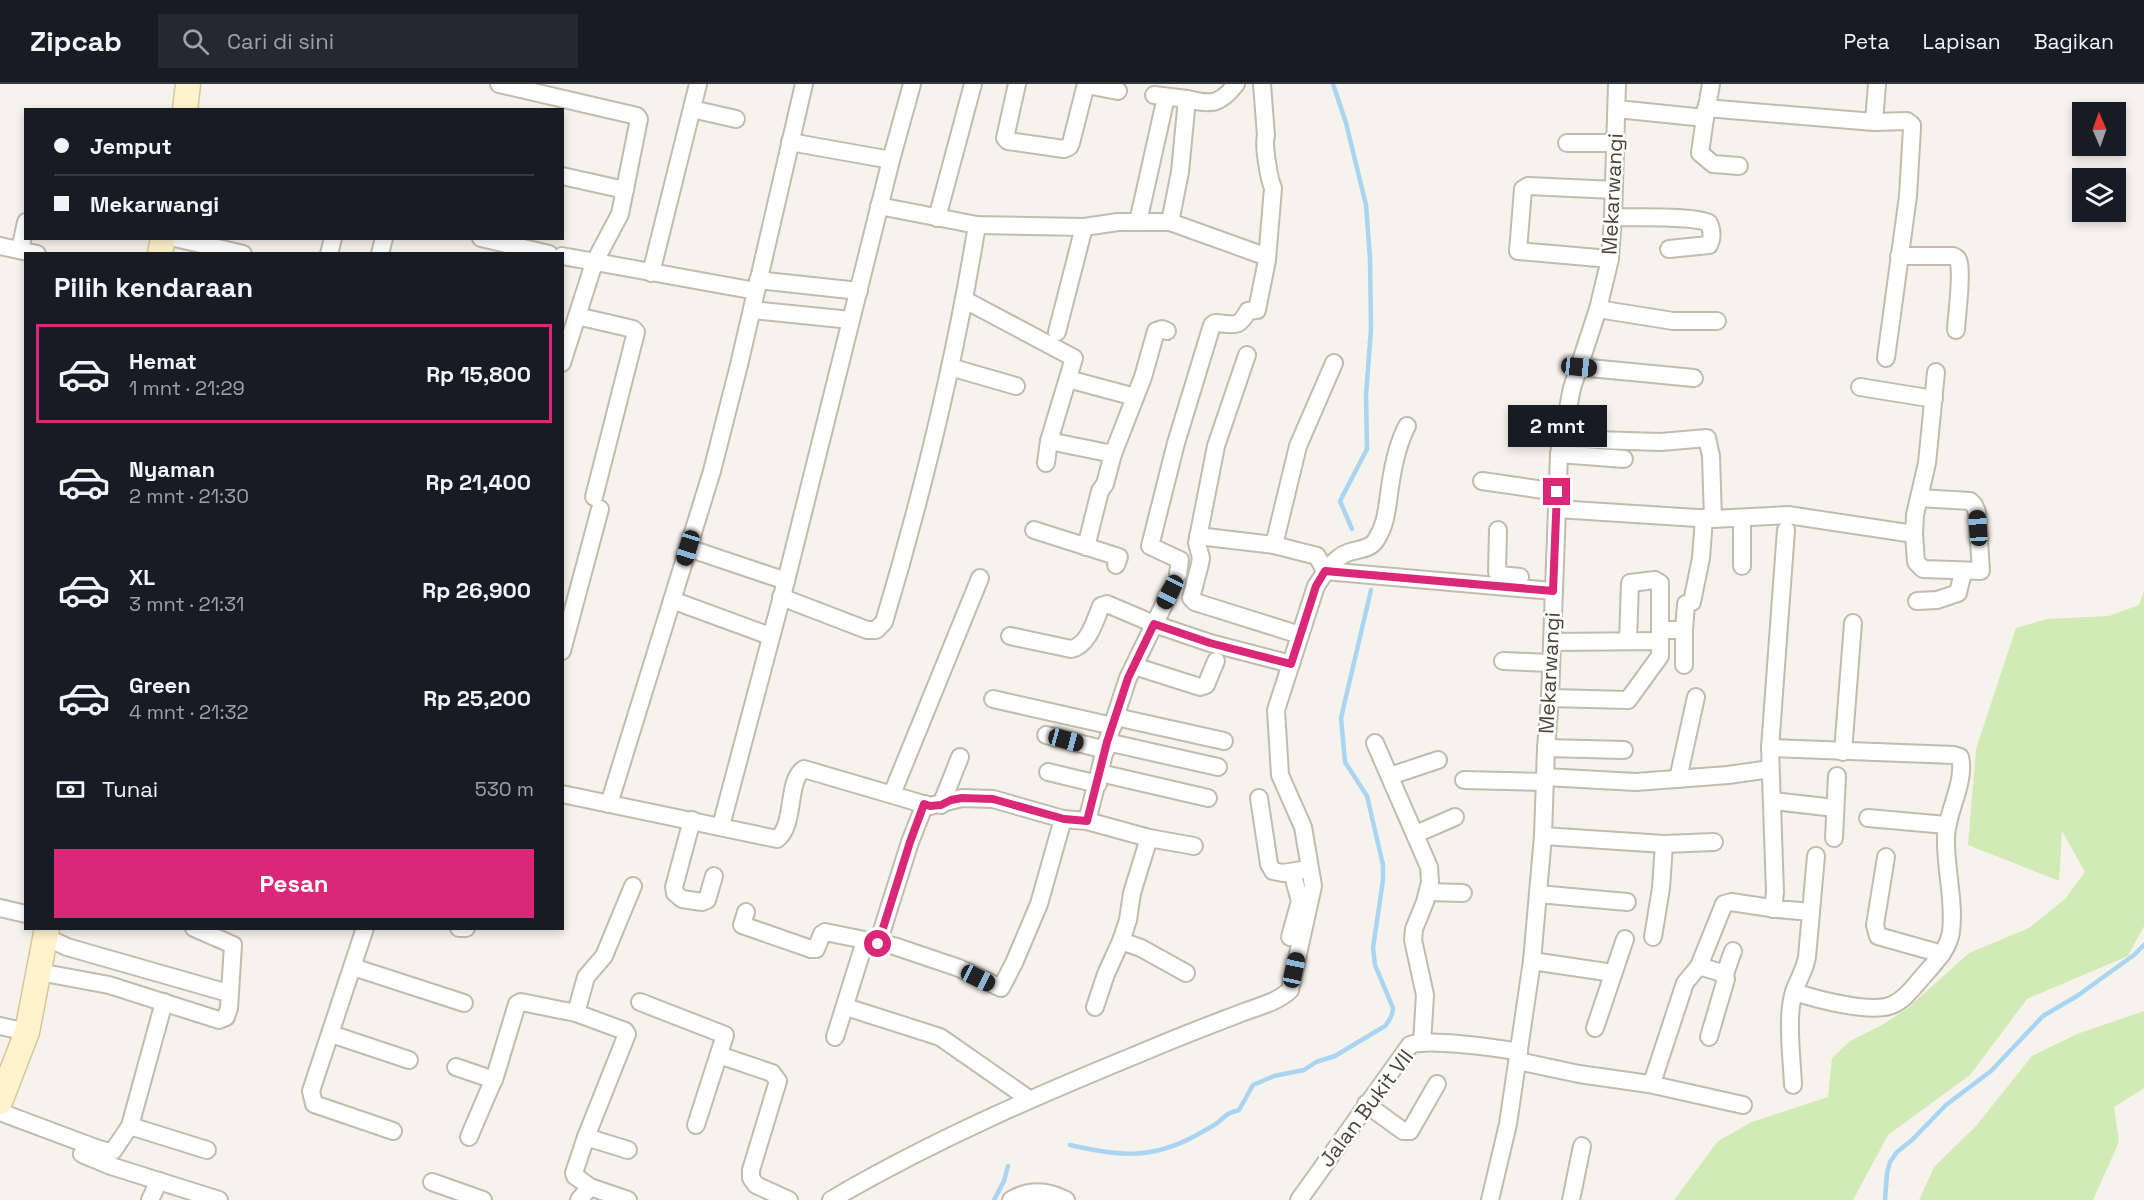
<!DOCTYPE html>
<html lang="id">
<meta charset="utf-8">
<style>
body{margin:0;font-family:"Space Grotesk",sans-serif;background:#242831;color:#f1f3f6;height:100vh;display:flex;flex-direction:column;font-size:22px;white-space:nowrap}
*{box-sizing:border-box;margin:0}
p{font-size:20px;color:#9ea1a6}
.icon{flex:none;width:33px;height:33px;fill:none;stroke:currentColor;stroke-width:2;stroke-linecap:round;stroke-linejoin:round}
.map{position:relative;flex:1;overflow:hidden}
.sheet{position:absolute;left:24px;top:168px;width:540px;height:678px;display:flex;flex-direction:column;background:#171b24;border-radius:0px;box-shadow:0 3px 9px #0003}
.sheet>*{flex:none}
.banner{position:absolute;left:24px;top:24px;width:540px;height:132px;border-radius:0px;box-shadow:0 3px 9px #0003;display:grid;align-content:center;height:132px;padding:0 30px;background:#171b24}
.needle{width:39px;rotate:358deg}
.tools{position:absolute;left:2072px;top:18px;display:grid;gap:12px}
.tools a{display:grid;place-items:center;width:54px;height:54px;border-radius:0px;background:#171b24;box-shadow:0 3px 9px #0003;font-size:30px}
.end{position:absolute;width:27px;height:27px;margin:-14px;border:8px solid #db2777;background:#fff;box-shadow:0 0 0 3px #fff}
.from{border-radius:50%}
.bubble{position:absolute;height:42px;border-radius:0px;background:#171b24;box-shadow:0 3px 9px #0003;font-size:20px;font-weight:800;line-height:42px;text-align:center}
.car{position:absolute;width:18px;height:36px;margin:-18px -9px;border-radius:8px;box-shadow:0 0 4px 2px #0007;background:linear-gradient(#222 24%,#8ab4d8 0 40%,#222 0 76%,#8ab4d8 0 86%,#222 0)}
.banner b{display:flex;align-items:center;gap:21px;height:57px;font-size:22px}
.banner b+b{border-top:2px solid #363941}
.banner i{width:15px;height:15px;background:#f1f3f6}
ul{padding:0;list-style:none}
li{display:flex;align-items:center;gap:18px;height:99px;margin:0 12px 9px;padding:0 18px;border:3px solid transparent;border-radius:0px}
li div{flex:1}
li b{display:block;font-size:22px}
li em{font-style:normal;font-weight:800}
li.current{border-color:#db2777}
li>.icon{width:54px;height:54px;stroke-width:1.5}
h2{padding:0 30px;font-size:27px;line-height:72px}
.pay{display:flex;align-items:center;gap:15px;height:66px;padding:0 30px;font-size:22px}
.pay p{margin-inline-start:auto}
.action{display:flex;gap:12px;margin-top:auto;padding:12px 30px}
.action a{flex:1;height:69px;border-radius:0px;background:#db2777;color:#fff;font-size:24px;font-weight:800;line-height:69px;text-align:center}
header{display:flex;align-items:center;gap:36px;box-sizing:border-box;height:84px;padding:0 30px;background:#171b24;border-bottom:2px solid #363941}
header strong{font-size:28px}
nav{display:flex;gap:33px;margin-inline-start:auto;font-size:21px}
.search{width:420px;height:54px;background:#242831;display:flex;align-items:center;gap:15px;box-sizing:border-box;padding:0 21px;border-radius:0px;color:#9ea1a6;font-size:22px}
.map>svg:first-child{display:block}
.green{fill:#d2eab5}
.lines{fill:none;stroke-linecap:round;stroke-linejoin:round}
.stream{stroke:#a9d4f2;stroke-width:4.5}
.minor-casing{stroke:#c2bbae;stroke-width:20}
.secondary-casing{stroke:#d6c79b;stroke-width:27}
.minor{stroke:#fff;stroke-width:16}
.secondary{stroke:#fff3cd;stroke-width:24}
.route{stroke:#db2777;stroke-width:8}
.labels{text-anchor:middle;dominant-baseline:central;stroke-width:5;stroke-linejoin:round;paint-order:stroke}
.street-label{font-size:21px;fill:#4b4439;stroke:#fff}
</style>
<header>
<strong>Zipcab</strong>
<div class="search"><svg class="icon" aria-label="search" viewBox="0 0 24 24"><circle cx="10" cy="10" r="6"/><path d="M15 15l6 6"/></svg>Cari di sini</div>
<nav><a>Peta</a><a>Lapisan</a><a>Bagikan</a></nav>
</header>
<div class="map">
<svg width="2144" height="1116" viewBox="0 0 2144 1116">
<rect width="100%" height="100%" fill="#f6f3ec"/>
<g class="green">
<polygon points="2144,507 2144,842 2128,872 2027,915 1970,991 1888,1051 1853,1116 1674,1116 1718,1057 1752,1038 1828,1013 1832,974 1850,957 1882,941 1908,924 1969,869 2029,844 2065,815 2085,788 2062,747 2059,797 1968,761 1976,665 2016,544 2047,535 2109,532 2139,521"/>
<polygon points="2144,927 2144,1004 2114,1023 2119,1058 2093,1116 1919,1116 1934,1083 1976,1042 2032,972 2077,950"/>
</g>
<g class="lines">
<g class="stream">
<polyline points="1333,0 1346,39 1366,121 1370,174 1371,245 1366,311 1367,365 1340,417 1352,445"/>
<path d="M1070 1061C1117 1072 1151 1076 1195 1052 1202 1048 1209 1044 1216 1040 1226 1032 1225 1030 1239 1026L1253 1001 1274 992 1304 986 1316 978 1335 972 1385 942C1390 936 1393 931 1393 924L1375 881 1373 864 1383 796V781L1367 712 1345 678 1341 634 1371 506"/>
<polyline points="994,1116 1004,1097 1008,1082"/>
<polyline points="1885,1116 1887,1089 1890,1078 1897,1068 1912,1056 1946,1021 1991,987 2043,932 2077,912 2134,871 2144,861"/>
</g>
<defs>
<g id="minor">
<polyline points="499,0 637,32 639,35 620,130 594,179 562,279"/>
<polyline points="1017,0 1005,54 1008,57 1064,65 1069,63 1071,59 1086,0"/>
<polyline points="1086,1 1118,7"/>
<polyline points="1154,11 1187,15 1180,88 1170,138"/>
<path d="M1187 15C1211 21 1220 21 1236 0"/>
<polyline points="1706,24 1874,38 1877,0"/>
<polyline points="692,25 736,35"/>
<polyline points="1617,25 1705,34 1711,0"/>
<polyline points="1705,34 1700,69 1713,80 1739,82"/>
<polyline points="1874,38 1907,37 1912,41 1912,44 1908,112 1886,274"/>
<polyline points="790,58 891,76"/>
<polyline points="1567,59 1616,59"/>
<polyline points="562,92 625,106"/>
<polyline points="879,122 977,141 1084,143 1118,138 1170,138 1259,170"/>
<path d="M1613 133C1635 134 1693 131 1709 139 1712 147 1713 153 1709 161L1669 165"/>
<polyline points="937,134 973,0"/>
<polyline points="1138,138 1166,13"/>
<polyline points="175,154 243,170"/>
<polyline points="481,154 549,170"/>
<polyline points="0,162 37,170"/>
<polyline points="20,166 26,138"/>
<polyline points="329,170 333,154"/>
<polyline points="380,170 384,154"/>
<polyline points="562,172 756,207"/>
<path d="M1899 172H1953C1957 174 1958 174 1959 179 1962 195 1957 228 1956 246"/>
<polyline points="1610,175 1518,167 1523,105 1528,102 1614,106"/>
<polyline points="651,189 698,0"/>
<polyline points="758,196 859,207"/>
<polyline points="965,216 1074,274 1049,357 1046,379"/>
<polyline points="1598,225 1673,237 1717,237"/>
<polyline points="752,226 851,236"/>
<polyline points="577,232 633,245 636,248 594,413"/>
<polyline points="1057,248 1084,143"/>
<polyline points="1247,271 1216,362 1197,459 1201,474 1200,480 1191,514 1195,518 1300,551"/>
<polyline points="950,283 1016,302"/>
<polyline points="1579,283 1694,294"/>
<polyline points="1068,295 1135,313"/>
<polyline points="1860,303 1934,315"/>
<polyline points="1562,355 1661,358 1707,354 1711,372 1713,435"/>
<polyline points="1049,357 1113,370 1105,400 1100,407 1086,463"/>
<polyline points="1113,370 1143,293 1156,247 1162,245 1167,247"/>
<polyline points="1559,370 1624,375"/>
<polyline points="1482,397 1557,408"/>
<polyline points="1557,425 1713,435 1788,431 1914,450 1916,478 1923,485 1981,487 1977,428 1974,421 1970,417 1919,414"/>
<polyline points="1034,446 1119,473 1116,481"/>
<polyline points="1498,446 1497,488 1500,491 1520,493"/>
<polyline points="1914,450 1915,431 1927,379 1936,288"/>
<polyline points="1198,452 1274,461 1317,472 1325,487"/>
<polyline points="1274,461 1298,362 1334,279"/>
<polyline points="688,464 786,497"/>
<polyline points="1742,482 1742,434"/>
<polyline points="1325,487 1553,507"/>
<path d="M1178 490 1180 476 1150 462 1176 359 1212 241 1215 239C1234 240 1238 245 1248 227L1257 226 1267 176 1273 104C1269 95 1263 60 1266 52L1262 0"/>
<path d="M781 513 867 546H876L884 538C923 408 955 276 977 141"/>
<polyline points="672,516 770,552"/>
<polyline points="1917,517 1937,516 1958,509 1963,488"/>
<polyline points="1660,546 1684,546 1686,520 1692,518 1701,474 1704,434"/>
<path d="M1010 552 1071 565C1088 562 1095 537 1101 522L1107 520 1154 540 1210 559 1291 580"/>
<polyline points="1628,557 1630,499 1655,496 1660,499 1660,557"/>
<polyline points="562,567 600,425"/>
<polyline points="1503,577 1551,579"/>
<polyline points="1684,581 1684,546"/>
<polyline points="1134,582 1200,603 1206,601 1216,577"/>
<polyline points="1550,614 1628,616 1660,572 1660,557 1552,558"/>
<polyline points="993,615 1113,642"/>
<polyline points="1116,633 1224,657"/>
<polyline points="1046,651 1106,666"/>
<polyline points="1107,658 1218,683"/>
<polyline points="1375,659 1429,783 1430,798 1425,818 1414,845 1413,856 1425,911 1422,959"/>
<polyline points="1546,664 1624,666"/>
<path d="M1770 664 1954 671 1960 673C1966 699 1947 726 1946 753 1945 784 1955 817 1951 848 1948 866 1936 877 1925 890 1915 901 1906 915 1892 921 1871 930 1816 915 1794 908"/>
<polyline points="1843,668 1853,539"/>
<polyline points="1048,688 1098,700"/>
<polyline points="1100,689 1208,714"/>
<polyline points="1390,692 1438,676"/>
<polyline points="1545,693 1636,698 1728,691 1770,685"/>
<polyline points="1678,695 1696,613"/>
<polyline points="1464,696 1545,698"/>
<path d="M562 710 777 755C796 741 786 696 804 685L930 722 962 714 993 715 1063 735 1087 737 1107 658 1128 594 1170 508"/>
<polyline points="892,710 980,494"/>
<polyline points="1259,714 1269,780 1273,787 1283,789 1308,785"/>
<polyline points="1773,717 1835,724"/>
<polyline points="609,720 712,387 739,281 804,0"/>
<polyline points="941,721 960,673"/>
<polyline points="1868,734 1946,741"/>
<polyline points="692,736 674,803 675,809 682,815 702,818 707,816 714,792"/>
<polyline points="1087,737 1149,754 1194,762"/>
<polyline points="721,742 786,497 891,76 912,0"/>
<polyline points="1416,750 1455,733"/>
<polyline points="1543,752 1664,760 1714,758"/>
<polyline points="1834,754 1837,692"/>
<polyline points="1886,773 1875,841 1878,852 1942,870"/>
<polyline points="1428,808 1463,809"/>
<polyline points="1538,810 1627,818"/>
<polyline points="0,824 26,830"/>
<polyline points="1773,825 1775,808 1770,664 1786,446"/>
<polyline points="746,828 742,841 811,865 816,865 822,850 825,848 894,862 959,884 1001,904 1014,879 1039,820 1063,735"/>
<polyline points="365,844 311,1007 314,1020 393,1047"/>
<polyline points="459,844 466,844"/>
<polyline points="46,853 67,863 228,909"/>
<polyline points="1290,853 1300,817 1292,788"/>
<polyline points="1653,853 1661,804 1664,760"/>
<polyline points="1121,857 1141,864 1186,889"/>
<polyline points="878,859 910,758 925,720"/>
<polyline points="1532,877 1613,889"/>
<polyline points="1699,882 1725,890 1726,895 1709,953"/>
<polyline points="353,883 464,919"/>
<polyline points="39,888 109,901 219,936 226,933 229,924 233,861 194,844"/>
<polyline points="1725,890 1733,867"/>
<polyline points="640,918 725,951 696,1041"/>
<polyline points="846,923 940,953 1029,1015"/>
<polyline points="1095,923 1106,890 1121,857 1128,836 1132,809 1149,754"/>
<polyline points="576,929 586,893 604,872 633,802"/>
<polyline points="0,942 27,948"/>
<polyline points="1595,944 1625,855"/>
<polyline points="331,950 409,976"/>
<polyline points="835,953 865,857"/>
<polyline points="719,971 772,989 778,997 751,1086 751,1094 756,1101 789,1116"/>
<polyline points="1518,977 1579,990 1649,1000 1743,1021"/>
<polyline points="456,983 494,996 517,920 521,918 576,929 625,947 627,950 586,1053 574,1089 575,1092 590,1103 628,1116"/>
<polyline points="1649,1000 1653,996 1685,899 1699,882 1724,820 1731,818 1777,825 1811,828"/>
<path d="M1793 1001C1792 975 1786 932 1794 908 1798 895 1805 886 1807 873L1816 772"/>
<polyline points="1366,1020 1403,1047 1410,1047 1437,1000"/>
<polyline points="0,1028 96,1064 109,1068 113,1067 130,1042 164,918"/>
<polyline points="130,1042 207,1066"/>
<polyline points="469,1053 493,997"/>
<polyline points="586,1053 628,1066"/>
<polyline points="82,1070 111,1082 219,1116"/>
<polyline points="432,1098 483,1116"/>
<polyline points="150,1116 159,1097"/>
<polyline points="579,1116 590,1103"/>
<path d="M831 1116C933 1056 1038 1011 1148 966 1178 953 1210 941 1241 929 1257 923 1278 918 1290 906L1313 802 1303 743 1280 691 1276 626 1316 502C1324 490 1334 474 1347 469 1357 465 1370 466 1376 456 1387 439 1387 422 1390 403 1393 382 1397 361 1407 342"/>
<path d="M1011 1116C1029 1105 1047 1106 1066 1116"/>
<path d="M1299 1116 1410 961C1427 954 1498 964 1519 968"/>
<polyline points="1490,1116 1508,1040 1532,877 1543,752 1546,664 1550,614 1559,370 1572,304 1598,225 1610,175 1613,133 1617,0"/>
<polyline points="1571,1116 1582,1062"/>
</g>
<g id="secondary">
<polyline points="185,26 188,0"/>
<polyline points="160,170 163,154"/>
<polyline points="0,1018 27,948 47,844"/>
</g>
</defs>
<use href="#minor" class="minor-casing"/>
<use href="#secondary" class="secondary-casing"/>
<use href="#minor" class="minor"/>
<use href="#secondary" class="secondary"/>
</g>
<g class="lines">
<polyline class="route" points="878,860 910,758 924,720 930,722 941,721 951,716 962,714 993,715 1064,735 1087,737 1107,658 1128,594 1154,540 1210,559 1291,580 1316,502 1325,487 1553,507 1557,408"/>
</g>
<g class="labels">
<g class="street-label">
<text transform="translate(1612 110) rotate(-87)">Mekarwangi</text>
<text transform="translate(1549 589) rotate(-87)">Mekarwangi</text>
<text transform="translate(1366 1024) rotate(-53)">Jalan Bukit VII</text>
</g>
</g>
</svg>
<div class="tools">
<a><svg class="needle" viewBox="-14 -14 28 28"><path d="M0-13l5 13h-10z" fill="#e53935"/><path d="M0 13l5-13h-10z" fill="#9ea1a6"/></svg></a>
<a><svg class="icon" aria-label="layers" viewBox="0 0 24 24"><path d="M12 4l9 5-9 5-9-5zM3 14l9 5 9-5"/></svg></a>
</div>
<i class="end from" style="left:878px;top:860px"></i>
<i class="end" style="left:1557px;top:408px"></i>
<div class="bubble" style="left:1508px;top:321px;width:99px">2 mnt</div>
<i class="car" style="left:1579px;top:283px;rotate:96deg"></i>
<i class="car" style="left:1978px;top:444px;rotate:356deg"></i>
<i class="car" style="left:688px;top:464px;rotate:197deg"></i>
<i class="car" style="left:1170px;top:508px;rotate:207deg"></i>
<i class="car" style="left:1066px;top:656px;rotate:105deg"></i>
<i class="car" style="left:1294px;top:886px;rotate:12deg"></i>
<i class="car" style="left:978px;top:894px;rotate:117deg"></i>
<div class="banner">
<b><i class="from"></i>Jemput</b>
<b><i></i>Mekarwangi</b>
</div>
<section class="sheet">
<h2>Pilih kendaraan</h2>
<ul>
<li class="current"><svg class="icon" aria-label="car" viewBox="0 0 24 24"><path d="M5 17H2v-5l4-1 3-4h7l3 4 3 1v5h-3M9 17h6M6 11h13"/><circle cx="7" cy="17" r="2"/><circle cx="17" cy="17" r="2"/></svg><div><b>Hemat</b><p>1 mnt · 21:29</p></div><em>Rp 15,800</em></li>
<li><svg class="icon" aria-label="car" viewBox="0 0 24 24"><path d="M5 17H2v-5l4-1 3-4h7l3 4 3 1v5h-3M9 17h6M6 11h13"/><circle cx="7" cy="17" r="2"/><circle cx="17" cy="17" r="2"/></svg><div><b>Nyaman</b><p>2 mnt · 21:30</p></div><em>Rp 21,400</em></li>
<li><svg class="icon" aria-label="car" viewBox="0 0 24 24"><path d="M5 17H2v-5l4-1 3-4h7l3 4 3 1v5h-3M9 17h6M6 11h13"/><circle cx="7" cy="17" r="2"/><circle cx="17" cy="17" r="2"/></svg><div><b>XL</b><p>3 mnt · 21:31</p></div><em>Rp 26,900</em></li>
<li><svg class="icon" aria-label="car" viewBox="0 0 24 24"><path d="M5 17H2v-5l4-1 3-4h7l3 4 3 1v5h-3M9 17h6M6 11h13"/><circle cx="7" cy="17" r="2"/><circle cx="17" cy="17" r="2"/></svg><div><b>Green</b><p>4 mnt · 21:32</p></div><em>Rp 25,200</em></li>
</ul>
<div class="pay"><svg class="icon" aria-label="cash" viewBox="0 0 24 24"><path d="M3 7h18v10H3z"/><circle cx="12" cy="12" r="2"/></svg>Tunai<p>530 m</p></div>
<div class="action"><a>Pesan</a></div>
</section>
</div>
